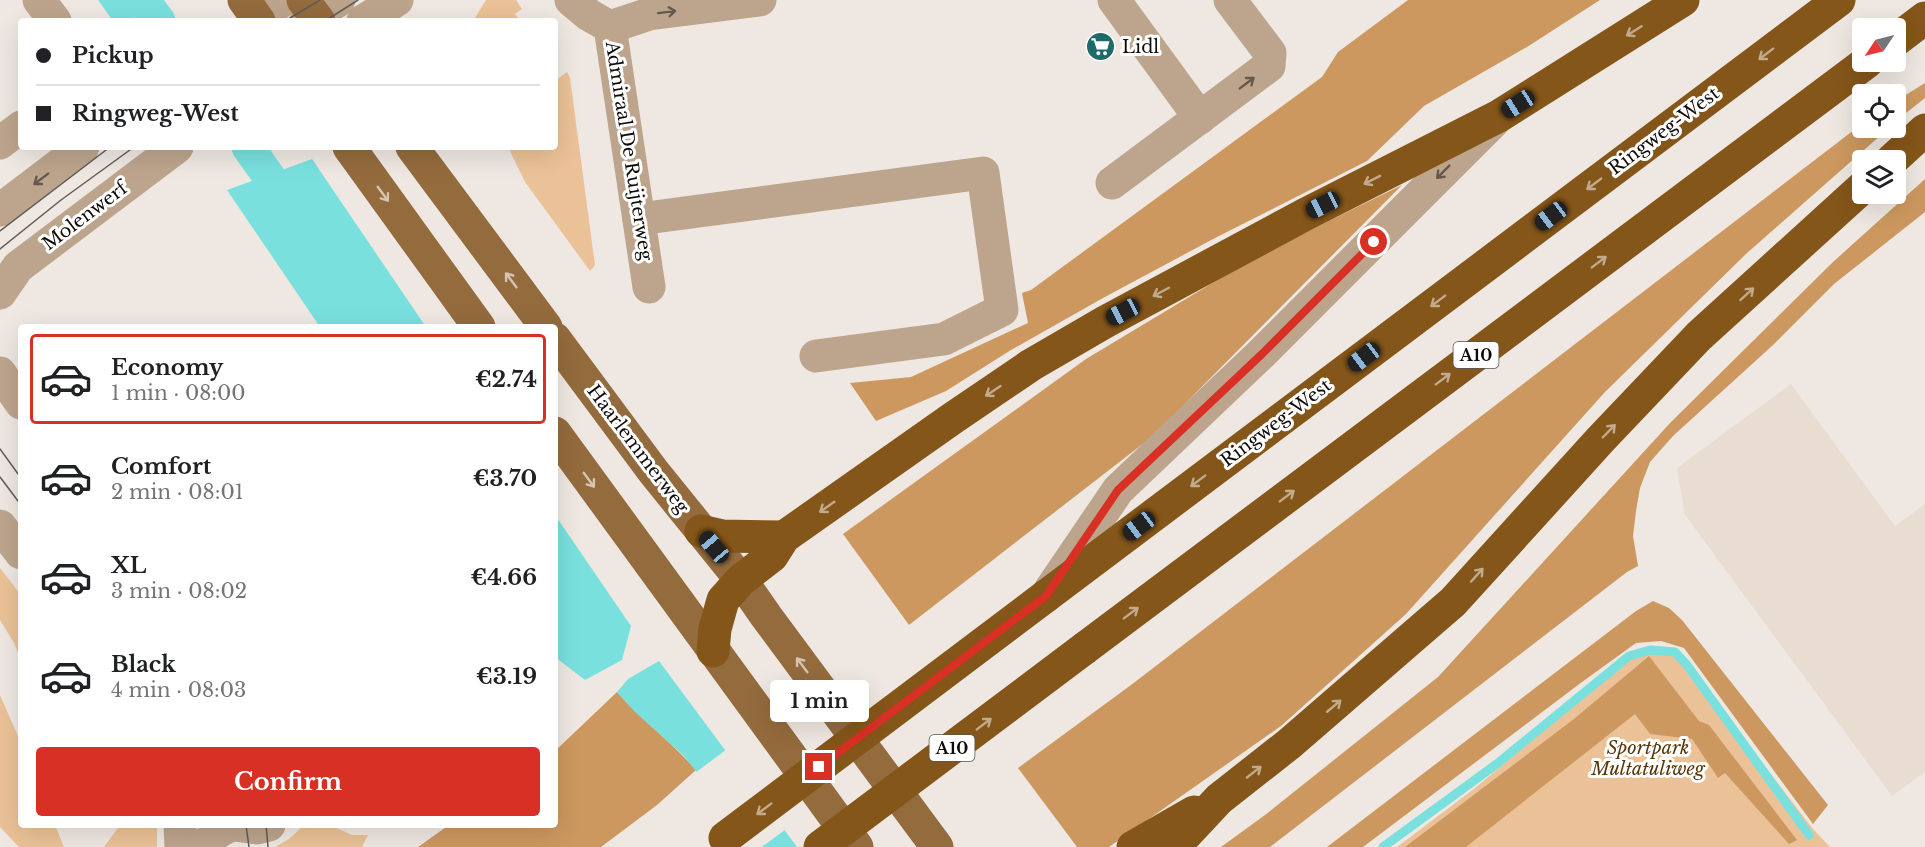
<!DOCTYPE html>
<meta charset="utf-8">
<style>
body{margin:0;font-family:"Libre Baskerville",serif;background:#f6f6f6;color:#202124;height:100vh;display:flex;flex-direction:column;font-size:22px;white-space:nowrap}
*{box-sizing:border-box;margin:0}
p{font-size:20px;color:#757577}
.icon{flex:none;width:33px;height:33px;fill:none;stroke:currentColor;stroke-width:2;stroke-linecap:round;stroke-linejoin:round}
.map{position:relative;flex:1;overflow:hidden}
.sheet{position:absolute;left:18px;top:324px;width:540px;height:504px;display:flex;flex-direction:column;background:#fff;border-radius:6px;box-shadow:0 6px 24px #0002}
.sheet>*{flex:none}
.hud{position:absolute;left:18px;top:18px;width:540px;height:132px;border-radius:6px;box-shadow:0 6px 24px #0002;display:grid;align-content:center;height:132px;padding:0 18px;background:#fff}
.needle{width:39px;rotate:235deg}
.fabs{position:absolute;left:1852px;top:18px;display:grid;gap:12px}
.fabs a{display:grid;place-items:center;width:54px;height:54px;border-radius:6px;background:#fff;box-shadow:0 6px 24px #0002;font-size:30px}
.end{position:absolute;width:27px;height:27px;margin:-14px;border:8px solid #d93025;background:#fff;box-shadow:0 0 0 3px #fff}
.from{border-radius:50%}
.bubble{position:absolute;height:42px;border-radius:6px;background:#fff;box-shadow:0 6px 24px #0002;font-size:20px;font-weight:800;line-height:42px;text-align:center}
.car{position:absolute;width:18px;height:36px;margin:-18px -9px;border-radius:8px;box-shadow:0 0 4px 2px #0007;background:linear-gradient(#222 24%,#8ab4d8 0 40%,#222 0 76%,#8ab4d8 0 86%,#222 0)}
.hud b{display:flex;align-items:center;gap:21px;height:57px;font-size:22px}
.hud b+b{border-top:2px solid #e0e0e0}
.hud i{width:15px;height:15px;background:#202124}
ul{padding:10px 0 0;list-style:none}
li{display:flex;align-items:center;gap:18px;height:90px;margin:0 12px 9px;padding:0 6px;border:3px solid transparent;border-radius:6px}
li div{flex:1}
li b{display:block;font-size:22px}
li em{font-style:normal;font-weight:800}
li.on{border-color:#d93025}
li>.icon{width:54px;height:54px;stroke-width:1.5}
.button{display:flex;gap:12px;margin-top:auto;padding:12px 18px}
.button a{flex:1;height:69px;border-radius:6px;background:#d93025;color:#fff;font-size:24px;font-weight:800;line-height:69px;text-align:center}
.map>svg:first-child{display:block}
.built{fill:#e9ddd1}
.green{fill:#ebc297}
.forest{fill:#cc985f}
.water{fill:#79e0de}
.pier{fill:#efe8e2}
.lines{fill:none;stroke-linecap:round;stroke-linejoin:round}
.stream{stroke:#79e0de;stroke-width:9}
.canal{stroke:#79e0de;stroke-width:33}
.minor{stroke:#bda58d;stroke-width:33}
.major{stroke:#946b3d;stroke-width:33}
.highway{stroke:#855619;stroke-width:33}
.tram{stroke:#5f5b58;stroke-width:1.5}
.highway-bridge{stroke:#855619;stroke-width:33}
.oneway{stroke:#66584c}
.oneway2{stroke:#c2aa8c}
.oneway3{stroke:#d4c4b1}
.route{stroke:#d93025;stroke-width:8}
.labels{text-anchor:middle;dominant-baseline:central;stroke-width:6;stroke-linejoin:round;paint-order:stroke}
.shield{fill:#fff;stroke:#565554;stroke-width:1.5}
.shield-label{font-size:16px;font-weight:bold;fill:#0e0c0a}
.poi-label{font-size:18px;fill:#0e0c0a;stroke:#fff;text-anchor:start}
.street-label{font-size:18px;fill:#0e0c0a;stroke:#fff}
.park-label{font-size:18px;font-style:italic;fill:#593607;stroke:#fff}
</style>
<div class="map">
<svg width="1925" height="847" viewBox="0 0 1925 847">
<rect width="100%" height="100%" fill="#efe8e2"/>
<polygon class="built" points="1791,384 1895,526 1925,504 1925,772 1892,796 1685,515 1677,468"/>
<g class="green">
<polygon points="486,0 516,0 522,9 515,14 520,21 473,21"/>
<polygon points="567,72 570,78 595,265 590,271 525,182 508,147 555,147 555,78 556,80"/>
<polygon points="0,568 21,595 21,660 14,643 0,620"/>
<polygon points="1653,648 1668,648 1687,665 1813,829 1830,847 1397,847 1475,788 1640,650"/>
<polygon points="0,695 21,743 21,825 55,825 64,847 19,847 0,827"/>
<polygon points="120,825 157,825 157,847 104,847"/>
<polygon points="304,825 330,825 352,835 368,835 362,847 275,847 289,839"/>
</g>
<g class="forest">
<polygon points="1408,0 1600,0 1527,47 1424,106 1367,161 1215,238 1103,298 1011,350 946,391 876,421 850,383 911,377 1028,323 1022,293 1031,290 1322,77 1338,52"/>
<polygon points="1925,83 1925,98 1896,121 1896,101"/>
<polygon points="1863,123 1863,128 1889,128 1747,253 1605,392 1406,614 1281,726 1109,847 1077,847 1018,768 1131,685"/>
<polygon points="1925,179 1925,212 1834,284 1773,345 1673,436 1650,462 1640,488 1636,511 1633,536 1638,566 1627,572 1270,847 1221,847 1265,815 1438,677 1671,422 1833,262"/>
<polygon points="1402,185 1153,436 909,625 843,534 1086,359 1254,258"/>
<polygon points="1653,601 1669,608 1682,620 1828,805 1813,824 1684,648 1661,641 1636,643 1582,682 1363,847 1327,847 1636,611"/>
<polygon points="1649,656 1699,721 1709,725 1797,840 1789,844 1725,773 1718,778 1692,739 1650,734 1635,714 1466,847 1405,847 1574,719"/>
<path d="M617 692C641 720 672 742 696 770L657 805 601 847H418L449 825H555V751Z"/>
</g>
<g class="water">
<polygon points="98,0 148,0 132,21 113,21"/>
<polygon points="312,159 426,327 320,327 227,190"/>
<polygon points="555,515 631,626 622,660 585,680 555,657"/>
<polygon points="659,661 797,847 755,847 684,756 634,711 617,692 628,679"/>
</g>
<polygon class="pier" points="727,749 786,829 762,847 751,847 695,773"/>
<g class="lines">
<polyline class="stream" points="1383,847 1498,763 1629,656 1650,650 1675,652 1687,665 1809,835"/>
<g class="canal">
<polyline points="143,0 159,21"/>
<polyline points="248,147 293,211"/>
</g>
<g class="minor">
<polyline points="39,0 55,21"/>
<polyline points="571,0 589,15 610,27 649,287"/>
<polyline points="1114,0 1200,118"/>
<polyline points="256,21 283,0"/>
<polyline points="306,21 339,0"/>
<polyline points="363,21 397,0"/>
<polyline points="610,27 649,14 760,0"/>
<polyline points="0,143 21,127"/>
<polyline points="1112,183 1269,66 1270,53 1230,0"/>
<polyline points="0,210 83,147"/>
<polyline points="639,219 983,173 1002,310 944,339 816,356"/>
<polyline points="0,293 18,267 177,147"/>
<polyline points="0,373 21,403"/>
<polyline points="0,526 21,553"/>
<polyline points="1050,590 1118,490 1261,354 1494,121"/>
<polyline points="180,825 181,847"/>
<polyline points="234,825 257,828 269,825"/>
<polyline points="203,847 218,832 231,825"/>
</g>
<g class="major">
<polyline points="244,0 259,21"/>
<polyline points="303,0 319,21"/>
<polyline points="349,147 479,327"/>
<polyline points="412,147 546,327"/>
<polyline points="555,339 653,471 741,580 766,616 937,847"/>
<polyline points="555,433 857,847"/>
</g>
<g class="highway">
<polyline points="1896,40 1925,18"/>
<polyline points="1892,160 1925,130"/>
<polyline points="701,531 723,536 784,537"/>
<polyline points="1046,596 1839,0"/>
<polyline points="1085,648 1867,62"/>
<polyline points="713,651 715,629 723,600 741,580 772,556 784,537 953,418 1031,365 1105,322 1304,215 1499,116 1683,0"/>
<polyline points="1133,847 1194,812"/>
<polyline points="1174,847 1219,799 1289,744 1453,602 1601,439 1699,336 1863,187"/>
</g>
<g class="tram">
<polyline points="285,21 320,0"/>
<polyline points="325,21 358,0"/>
<polyline points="0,231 110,147"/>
<polyline points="0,249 61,200 134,147"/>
<polyline points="0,449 21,478"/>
<polyline points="0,477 21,505"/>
<polyline points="246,825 249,847"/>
<polyline points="266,825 268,847"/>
</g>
<g class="highway-bridge">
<polyline points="725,838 1046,596"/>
<polyline points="820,847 1085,648"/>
</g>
</g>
<defs><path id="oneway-shaft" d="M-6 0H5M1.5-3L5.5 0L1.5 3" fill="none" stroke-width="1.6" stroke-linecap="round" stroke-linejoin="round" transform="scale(1.5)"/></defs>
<g class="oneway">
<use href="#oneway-shaft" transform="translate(667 12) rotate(-7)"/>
<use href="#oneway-shaft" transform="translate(1247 83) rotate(-37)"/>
<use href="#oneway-shaft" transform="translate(1443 172) rotate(135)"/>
<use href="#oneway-shaft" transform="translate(41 179) rotate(143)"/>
</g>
<g class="oneway2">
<use href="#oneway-shaft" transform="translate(1634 31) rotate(148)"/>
<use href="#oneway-shaft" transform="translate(1766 54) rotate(143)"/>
<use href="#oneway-shaft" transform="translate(1372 180) rotate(153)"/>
<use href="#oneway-shaft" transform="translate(1594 184) rotate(143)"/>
<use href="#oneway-shaft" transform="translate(1599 262) rotate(-37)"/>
<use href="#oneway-shaft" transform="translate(1161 292) rotate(152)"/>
<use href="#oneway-shaft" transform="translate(1747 294) rotate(-42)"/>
<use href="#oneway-shaft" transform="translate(1438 301) rotate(143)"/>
<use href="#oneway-shaft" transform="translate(1443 379) rotate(-37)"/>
<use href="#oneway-shaft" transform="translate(993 391) rotate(146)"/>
<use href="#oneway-shaft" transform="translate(1609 431) rotate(-46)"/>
<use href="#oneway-shaft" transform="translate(1198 481) rotate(143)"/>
<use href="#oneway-shaft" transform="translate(1287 496) rotate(-37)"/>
<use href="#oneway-shaft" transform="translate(827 507) rotate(145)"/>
<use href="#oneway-shaft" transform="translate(1477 575) rotate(-48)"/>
<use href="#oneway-shaft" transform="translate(1131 613) rotate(-37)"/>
<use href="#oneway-shaft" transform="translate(1334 706) rotate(-40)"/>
<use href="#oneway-shaft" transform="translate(984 724) rotate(-37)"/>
<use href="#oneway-shaft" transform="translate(1254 772) rotate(-38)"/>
<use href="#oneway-shaft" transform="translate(764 809) rotate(143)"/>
</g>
<g class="oneway3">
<use href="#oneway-shaft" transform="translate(383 194) rotate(54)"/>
<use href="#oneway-shaft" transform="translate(511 280) rotate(-127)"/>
<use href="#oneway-shaft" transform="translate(589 480) rotate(54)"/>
<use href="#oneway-shaft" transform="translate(802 665) rotate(-127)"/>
</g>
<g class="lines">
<polyline class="route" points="819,767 1046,596 1118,490 1262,354 1374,242"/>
</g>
<defs>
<symbol id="supermarket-disc" viewBox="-11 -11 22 22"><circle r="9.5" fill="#1e6a69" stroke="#fff"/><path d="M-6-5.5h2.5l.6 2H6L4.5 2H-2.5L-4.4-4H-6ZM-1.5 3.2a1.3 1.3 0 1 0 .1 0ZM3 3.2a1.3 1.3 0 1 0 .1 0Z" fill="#fff"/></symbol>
</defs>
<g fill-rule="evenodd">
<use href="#supermarket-disc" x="1084" y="30" width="33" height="33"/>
</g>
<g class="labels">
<g class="shield">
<rect x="1453.5" y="342" width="45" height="26" rx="4.5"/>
<rect x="929.5" y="735" width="45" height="26" rx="4.5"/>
</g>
<g class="shield-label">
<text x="1476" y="355">A10</text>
<text x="952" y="748">A10</text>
</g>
<g class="poi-label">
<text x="1122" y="47">Lidl</text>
</g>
<g class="street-label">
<text transform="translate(1664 131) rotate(-37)">Ringweg-West</text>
<text transform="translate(629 151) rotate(81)">Admiraal De Ruijterweg</text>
<text transform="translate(85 216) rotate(-37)">Molenwerf</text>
<text transform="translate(1276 423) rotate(-37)">Ringweg-West</text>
<text transform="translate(638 449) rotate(53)">Haarlemmerweg</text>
</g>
<g class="park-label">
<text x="1648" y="748">Sportpark<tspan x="1648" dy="21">Multatuliweg</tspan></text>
</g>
</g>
</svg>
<div class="fabs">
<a><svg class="needle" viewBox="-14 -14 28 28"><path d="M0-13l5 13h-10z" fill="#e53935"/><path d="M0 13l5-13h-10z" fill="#757577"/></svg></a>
<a><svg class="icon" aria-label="locate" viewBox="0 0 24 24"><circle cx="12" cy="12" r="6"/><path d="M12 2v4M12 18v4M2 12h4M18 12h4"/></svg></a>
<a><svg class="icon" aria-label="layers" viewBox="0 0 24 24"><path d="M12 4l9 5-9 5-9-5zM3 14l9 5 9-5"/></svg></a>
</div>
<i class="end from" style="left:1374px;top:242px"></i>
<i class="end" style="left:819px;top:767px"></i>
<div class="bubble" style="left:770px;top:680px;width:99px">1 min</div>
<i class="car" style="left:1518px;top:104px;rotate:238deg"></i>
<i class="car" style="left:1323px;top:205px;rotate:243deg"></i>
<i class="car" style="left:1551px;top:216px;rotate:233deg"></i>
<i class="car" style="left:1123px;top:312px;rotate:242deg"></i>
<i class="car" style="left:1364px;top:357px;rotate:233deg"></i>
<i class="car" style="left:1139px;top:526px;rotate:233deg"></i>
<i class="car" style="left:714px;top:547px;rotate:320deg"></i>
<div class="hud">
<b><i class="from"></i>Pickup</b>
<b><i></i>Ringweg-West</b>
</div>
<section class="sheet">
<ul>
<li class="on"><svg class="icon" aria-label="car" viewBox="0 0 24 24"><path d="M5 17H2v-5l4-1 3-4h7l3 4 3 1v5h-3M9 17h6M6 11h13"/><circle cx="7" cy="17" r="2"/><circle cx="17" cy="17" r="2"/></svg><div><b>Economy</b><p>1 min · 08:00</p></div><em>€2.74</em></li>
<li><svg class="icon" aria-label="car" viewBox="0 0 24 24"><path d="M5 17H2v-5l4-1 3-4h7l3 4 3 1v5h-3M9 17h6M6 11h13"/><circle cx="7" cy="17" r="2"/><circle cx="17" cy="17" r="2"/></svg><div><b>Comfort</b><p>2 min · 08:01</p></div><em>€3.70</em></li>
<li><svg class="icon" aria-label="car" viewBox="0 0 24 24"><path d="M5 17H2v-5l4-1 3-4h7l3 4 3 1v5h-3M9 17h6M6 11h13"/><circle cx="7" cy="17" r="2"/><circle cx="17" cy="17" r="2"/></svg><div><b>XL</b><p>3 min · 08:02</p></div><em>€4.66</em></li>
<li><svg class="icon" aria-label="car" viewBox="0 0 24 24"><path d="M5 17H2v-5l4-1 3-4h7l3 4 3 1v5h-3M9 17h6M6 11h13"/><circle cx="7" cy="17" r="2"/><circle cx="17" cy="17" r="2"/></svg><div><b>Black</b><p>4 min · 08:03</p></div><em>€3.19</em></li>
</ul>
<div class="button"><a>Confirm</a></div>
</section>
</div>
